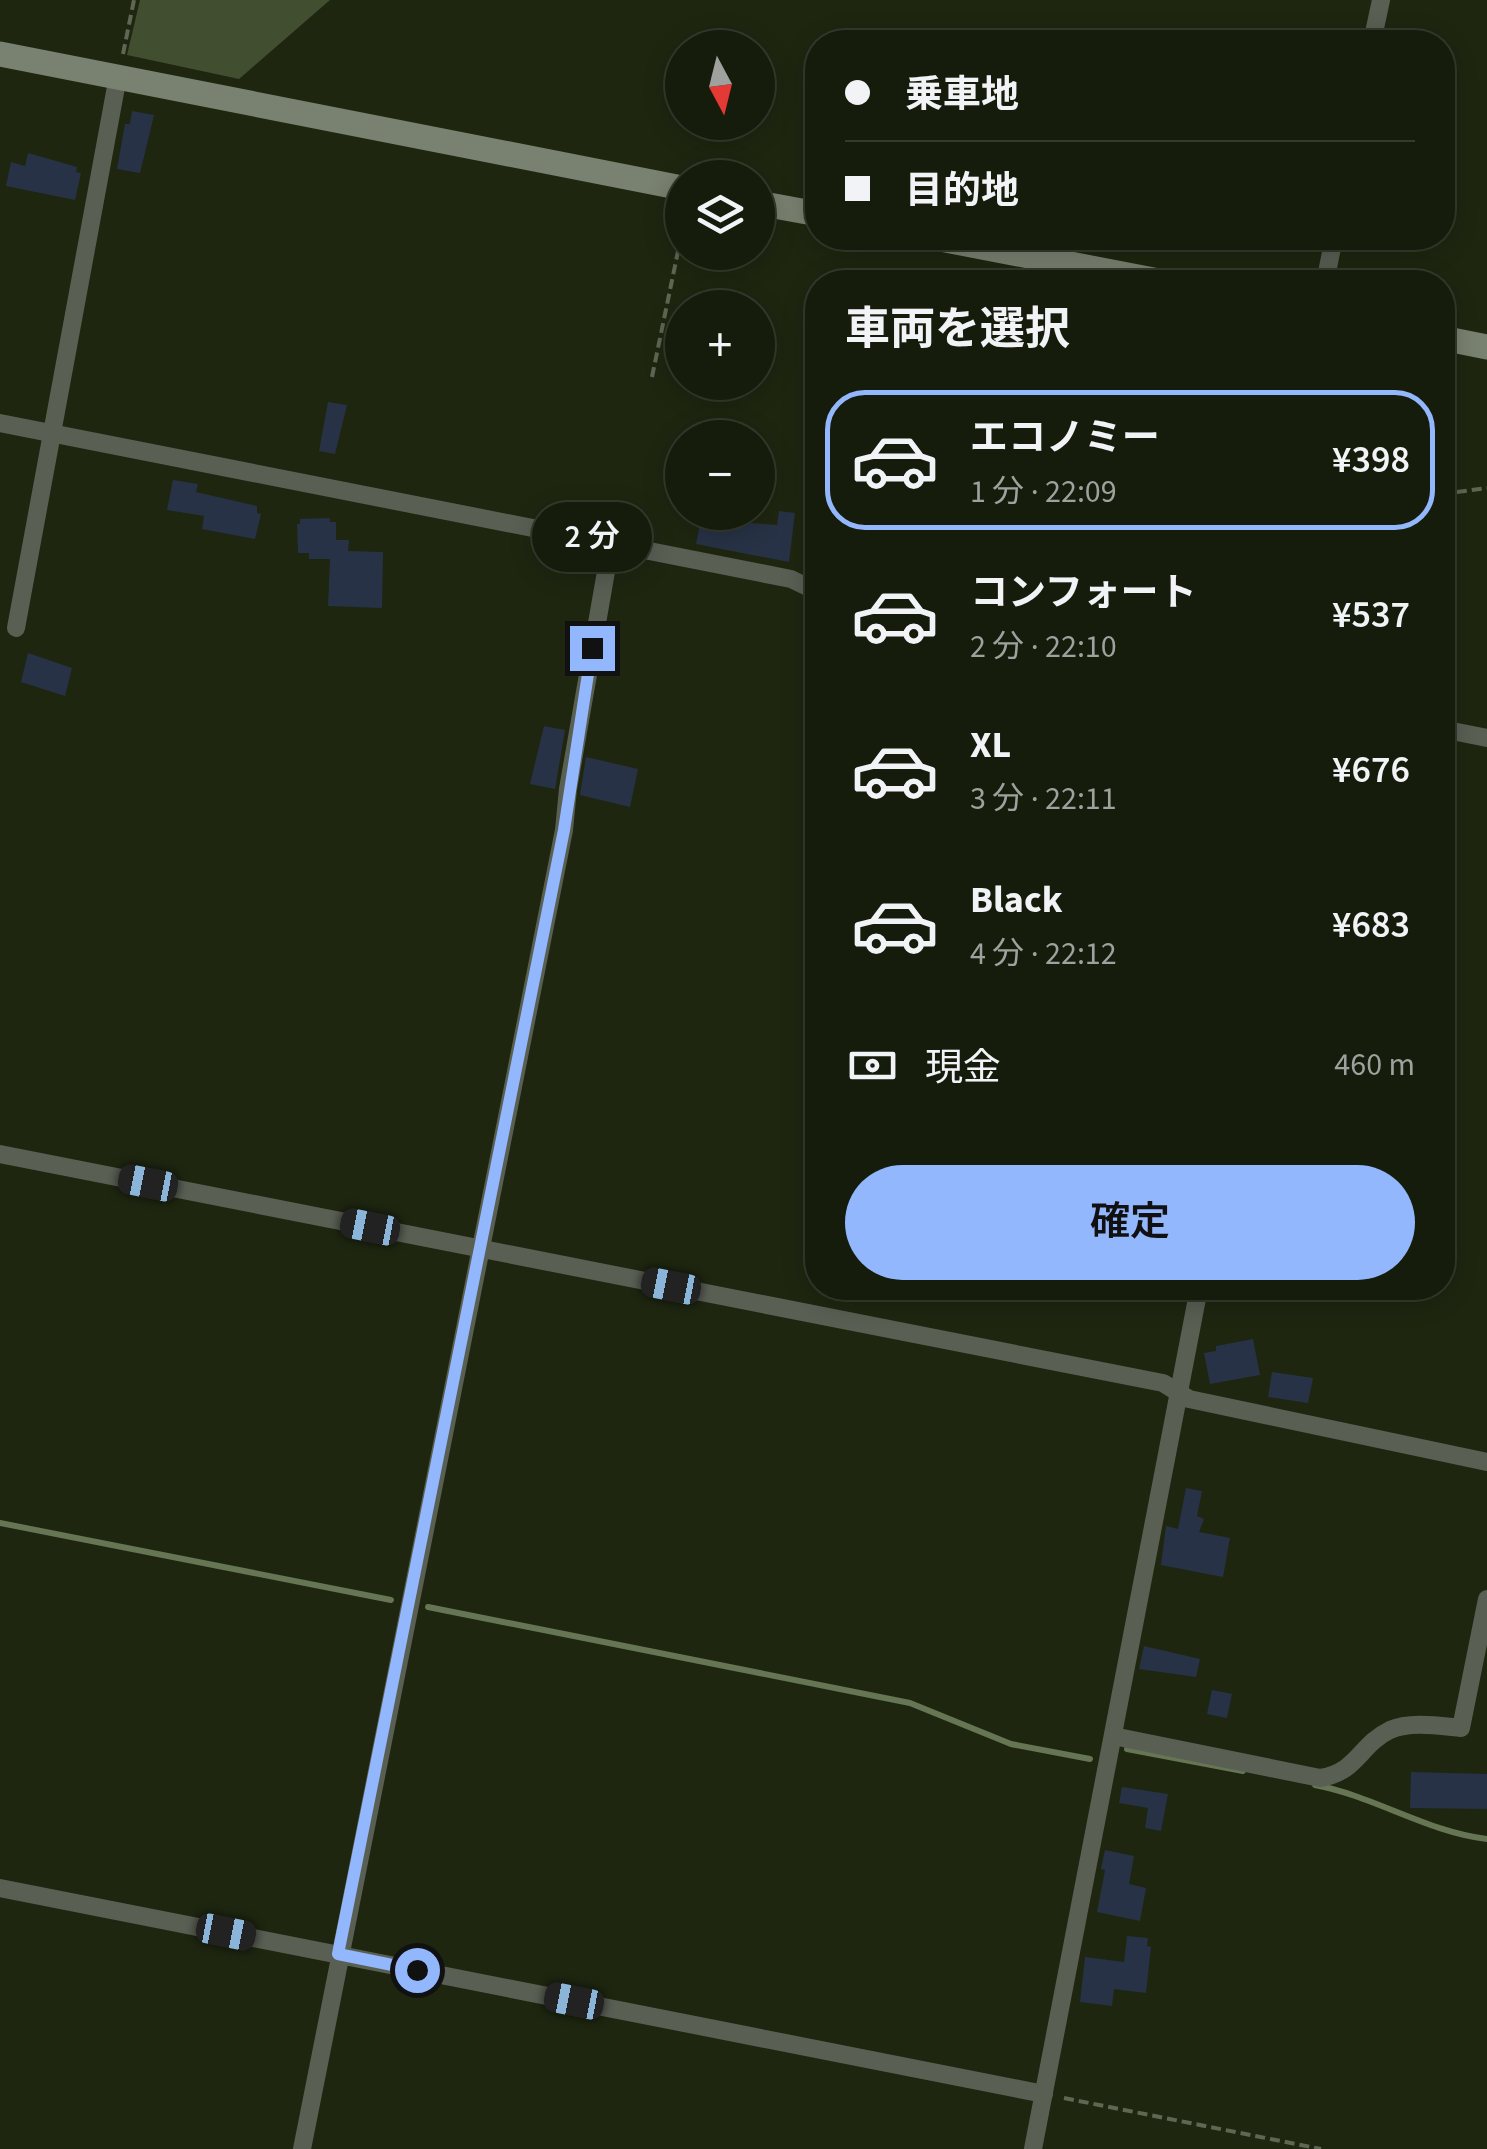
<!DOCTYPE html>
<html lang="ja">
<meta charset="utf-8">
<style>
body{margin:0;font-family:"Source Sans 3","Noto Sans JP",sans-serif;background:#23291a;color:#f1f3f6;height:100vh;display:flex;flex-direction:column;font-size:38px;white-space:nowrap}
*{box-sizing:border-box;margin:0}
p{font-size:32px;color:#9ea19d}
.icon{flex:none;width:55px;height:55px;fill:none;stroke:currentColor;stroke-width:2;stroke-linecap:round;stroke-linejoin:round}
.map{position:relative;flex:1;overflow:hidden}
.panel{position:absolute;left:805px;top:270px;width:650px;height:1030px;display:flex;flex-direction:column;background:#161c0c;border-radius:40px;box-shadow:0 5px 25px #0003,0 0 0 2px #353a2d}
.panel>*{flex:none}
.top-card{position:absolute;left:805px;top:30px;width:650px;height:220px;border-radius:40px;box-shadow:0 5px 25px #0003,0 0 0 2px #353a2d;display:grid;align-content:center;height:220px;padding:0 40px;background:#161c0c}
.needle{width:65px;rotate:173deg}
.controls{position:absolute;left:665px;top:30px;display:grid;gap:20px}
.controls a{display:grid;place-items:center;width:110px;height:110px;border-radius:50%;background:#161c0c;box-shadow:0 5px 25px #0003,0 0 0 2px #353a2d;font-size:50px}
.end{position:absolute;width:45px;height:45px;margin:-22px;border:12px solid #93b7fd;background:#111;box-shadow:0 0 0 5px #111}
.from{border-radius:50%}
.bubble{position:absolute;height:70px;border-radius:35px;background:#161c0c;box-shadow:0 5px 25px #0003,0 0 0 2px #353a2d;font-size:32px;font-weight:600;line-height:70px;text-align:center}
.car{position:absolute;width:30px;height:60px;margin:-30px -15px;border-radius:12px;box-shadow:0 0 8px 2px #0007;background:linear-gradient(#222 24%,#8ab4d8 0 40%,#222 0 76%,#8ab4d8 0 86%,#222 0)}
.top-card b{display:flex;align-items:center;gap:35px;height:95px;font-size:38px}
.top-card b+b{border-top:2px solid #353a2d}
.top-card i{width:25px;height:25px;background:#f1f3f6}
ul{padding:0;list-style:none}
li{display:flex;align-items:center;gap:30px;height:140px;margin:0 20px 15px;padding:0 20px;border:5px solid transparent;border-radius:40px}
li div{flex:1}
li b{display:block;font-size:38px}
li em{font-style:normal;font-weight:600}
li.current{border-color:#93b7fd}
li>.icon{width:90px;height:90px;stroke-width:1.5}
h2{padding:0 40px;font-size:45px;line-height:120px}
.pay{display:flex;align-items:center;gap:25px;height:110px;padding:0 40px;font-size:38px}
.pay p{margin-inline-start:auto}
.button{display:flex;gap:20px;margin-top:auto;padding:20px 40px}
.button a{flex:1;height:115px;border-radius:60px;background:#93b7fd;color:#111;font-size:40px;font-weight:600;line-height:115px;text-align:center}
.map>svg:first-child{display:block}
.green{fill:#414e2f}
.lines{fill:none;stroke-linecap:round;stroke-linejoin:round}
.stream{stroke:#667553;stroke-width:6}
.building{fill:#273246}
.path{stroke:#5f6653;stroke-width:4;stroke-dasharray:10 5;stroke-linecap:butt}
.street{stroke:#5a5f54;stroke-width:18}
.secondary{stroke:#798170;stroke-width:25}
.route{stroke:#93b7fd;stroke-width:12}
</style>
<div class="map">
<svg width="1487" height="2149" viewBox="0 0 1487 2149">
<rect width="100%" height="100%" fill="#1e2610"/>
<polygon class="green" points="140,0 330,0 239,79 127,55"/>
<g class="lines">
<g class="stream">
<polyline points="0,1523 391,1600"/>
<polyline points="428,1607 910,1703 1011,1744 1090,1759"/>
<polyline points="1127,1749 1243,1771"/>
<path d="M1315 1785C1374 1796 1427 1832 1487 1839"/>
</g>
</g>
<g class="building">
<polygon points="132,111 154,115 140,173 117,169 125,124 130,124"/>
<polygon points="28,153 77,167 76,172 81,173 75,200 6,186 11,162 25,166"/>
<polygon points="328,402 347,405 335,454 319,451"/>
<polygon points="173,480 198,484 196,492 257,506 257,513 261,514 255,539 202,529 204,516 167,510"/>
<polygon points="779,511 795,513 789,562 696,544 701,519 777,525"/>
<polygon points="330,518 330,522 336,522 336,540 349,540 348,551 383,552 382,608 328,606 330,559 309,559 309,553 298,553 297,524 300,524 300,519"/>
<polygon points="28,653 72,668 65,696 21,682"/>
<polygon points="544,726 565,730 555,789 530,784"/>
<polygon points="586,757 638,769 630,807 580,795"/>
<polygon points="1253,1339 1260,1375 1210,1384 1204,1353 1216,1351 1216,1346"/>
<polygon points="1272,1372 1313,1378 1308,1403 1268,1397"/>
<polygon points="1186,1488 1202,1491 1197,1516 1204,1519 1199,1532 1230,1538 1223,1577 1161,1565 1166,1526 1178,1529"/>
<polygon points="1144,1646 1200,1659 1196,1677 1139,1669"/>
<polygon points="1212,1690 1232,1694 1227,1718 1207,1714"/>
<polygon points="1411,1772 1487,1774 1487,1809 1410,1808"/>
<polygon points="1122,1787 1168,1794 1161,1831 1145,1828 1148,1808 1119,1803"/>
<polygon points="1105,1850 1134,1856 1129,1884 1146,1888 1140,1921 1097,1912 1105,1870 1101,1869"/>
<polygon points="1127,1936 1148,1938 1147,1946 1151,1947 1146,1993 1114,1989 1112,2006 1080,2002 1085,1957 1124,1962"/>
</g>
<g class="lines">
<g class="path">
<polyline points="123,54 134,0"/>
<polyline points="652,377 682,232"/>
<polyline points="1442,494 1487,488"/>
<polyline points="1064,2098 1321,2149"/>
</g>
<g class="street">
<polyline points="1372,42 1381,0"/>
<polyline points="1325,282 1334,238"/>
<polyline points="0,423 791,579 818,592"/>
<polyline points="16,628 118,76"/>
<polyline points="1442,729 1487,738"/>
<polyline points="0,1154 1163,1383 1189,1399 1487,1462"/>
<path d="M1113 1736 1320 1778C1358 1772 1359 1745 1390 1730 1410 1721 1440 1726 1461 1728L1487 1599"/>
<polyline points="0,1888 1044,2094"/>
<polyline points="302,2149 564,830 568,789 611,543"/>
<polyline points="1033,2149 1199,1288"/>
</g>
<g class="secondary">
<polyline points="0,54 682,188"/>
<polyline points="758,203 818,214"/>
<polyline points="935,238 1164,282"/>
<polyline points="1442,338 1487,347"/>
</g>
</g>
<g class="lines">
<polyline class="route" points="417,1970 338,1954 564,830 592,648"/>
</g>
</svg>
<div class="controls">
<a><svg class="needle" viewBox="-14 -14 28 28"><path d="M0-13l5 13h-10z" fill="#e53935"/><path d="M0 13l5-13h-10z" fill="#9ea19d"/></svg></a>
<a><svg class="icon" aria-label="layers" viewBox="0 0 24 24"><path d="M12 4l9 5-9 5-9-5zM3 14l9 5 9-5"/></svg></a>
<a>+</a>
<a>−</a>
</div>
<i class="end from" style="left:417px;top:1970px"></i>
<i class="end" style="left:592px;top:648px"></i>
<div class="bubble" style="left:532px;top:502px;width:120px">2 分</div>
<i class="car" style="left:148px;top:1183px;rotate:281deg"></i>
<i class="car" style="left:370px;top:1227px;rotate:281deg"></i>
<i class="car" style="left:671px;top:1286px;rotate:281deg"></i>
<i class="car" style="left:226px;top:1932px;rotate:101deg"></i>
<i class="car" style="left:574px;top:2001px;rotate:281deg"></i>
<div class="top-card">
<b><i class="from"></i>乗車地</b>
<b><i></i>目的地</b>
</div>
<section class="panel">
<h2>車両を選択</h2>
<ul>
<li class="current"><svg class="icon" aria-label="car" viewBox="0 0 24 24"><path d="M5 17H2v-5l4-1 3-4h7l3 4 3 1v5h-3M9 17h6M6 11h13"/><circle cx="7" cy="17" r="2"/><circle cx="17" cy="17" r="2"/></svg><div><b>エコノミー</b><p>1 分 · 22:09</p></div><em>¥398</em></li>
<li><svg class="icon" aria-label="car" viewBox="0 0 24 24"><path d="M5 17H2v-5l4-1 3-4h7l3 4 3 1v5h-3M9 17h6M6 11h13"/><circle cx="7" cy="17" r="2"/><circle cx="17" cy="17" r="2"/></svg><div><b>コンフォート</b><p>2 分 · 22:10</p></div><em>¥537</em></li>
<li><svg class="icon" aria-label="car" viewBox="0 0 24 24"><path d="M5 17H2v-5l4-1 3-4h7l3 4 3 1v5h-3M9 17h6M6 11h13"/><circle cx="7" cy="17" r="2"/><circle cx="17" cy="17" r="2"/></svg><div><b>XL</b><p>3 分 · 22:11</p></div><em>¥676</em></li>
<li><svg class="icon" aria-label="car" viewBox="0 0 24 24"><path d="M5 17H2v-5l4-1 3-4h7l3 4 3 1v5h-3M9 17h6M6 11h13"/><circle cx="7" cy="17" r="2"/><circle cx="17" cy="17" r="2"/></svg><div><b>Black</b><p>4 分 · 22:12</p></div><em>¥683</em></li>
</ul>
<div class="pay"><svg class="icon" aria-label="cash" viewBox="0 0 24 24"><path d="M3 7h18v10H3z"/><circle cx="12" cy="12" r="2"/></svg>現金<p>460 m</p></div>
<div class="button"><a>確定</a></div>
</section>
</div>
